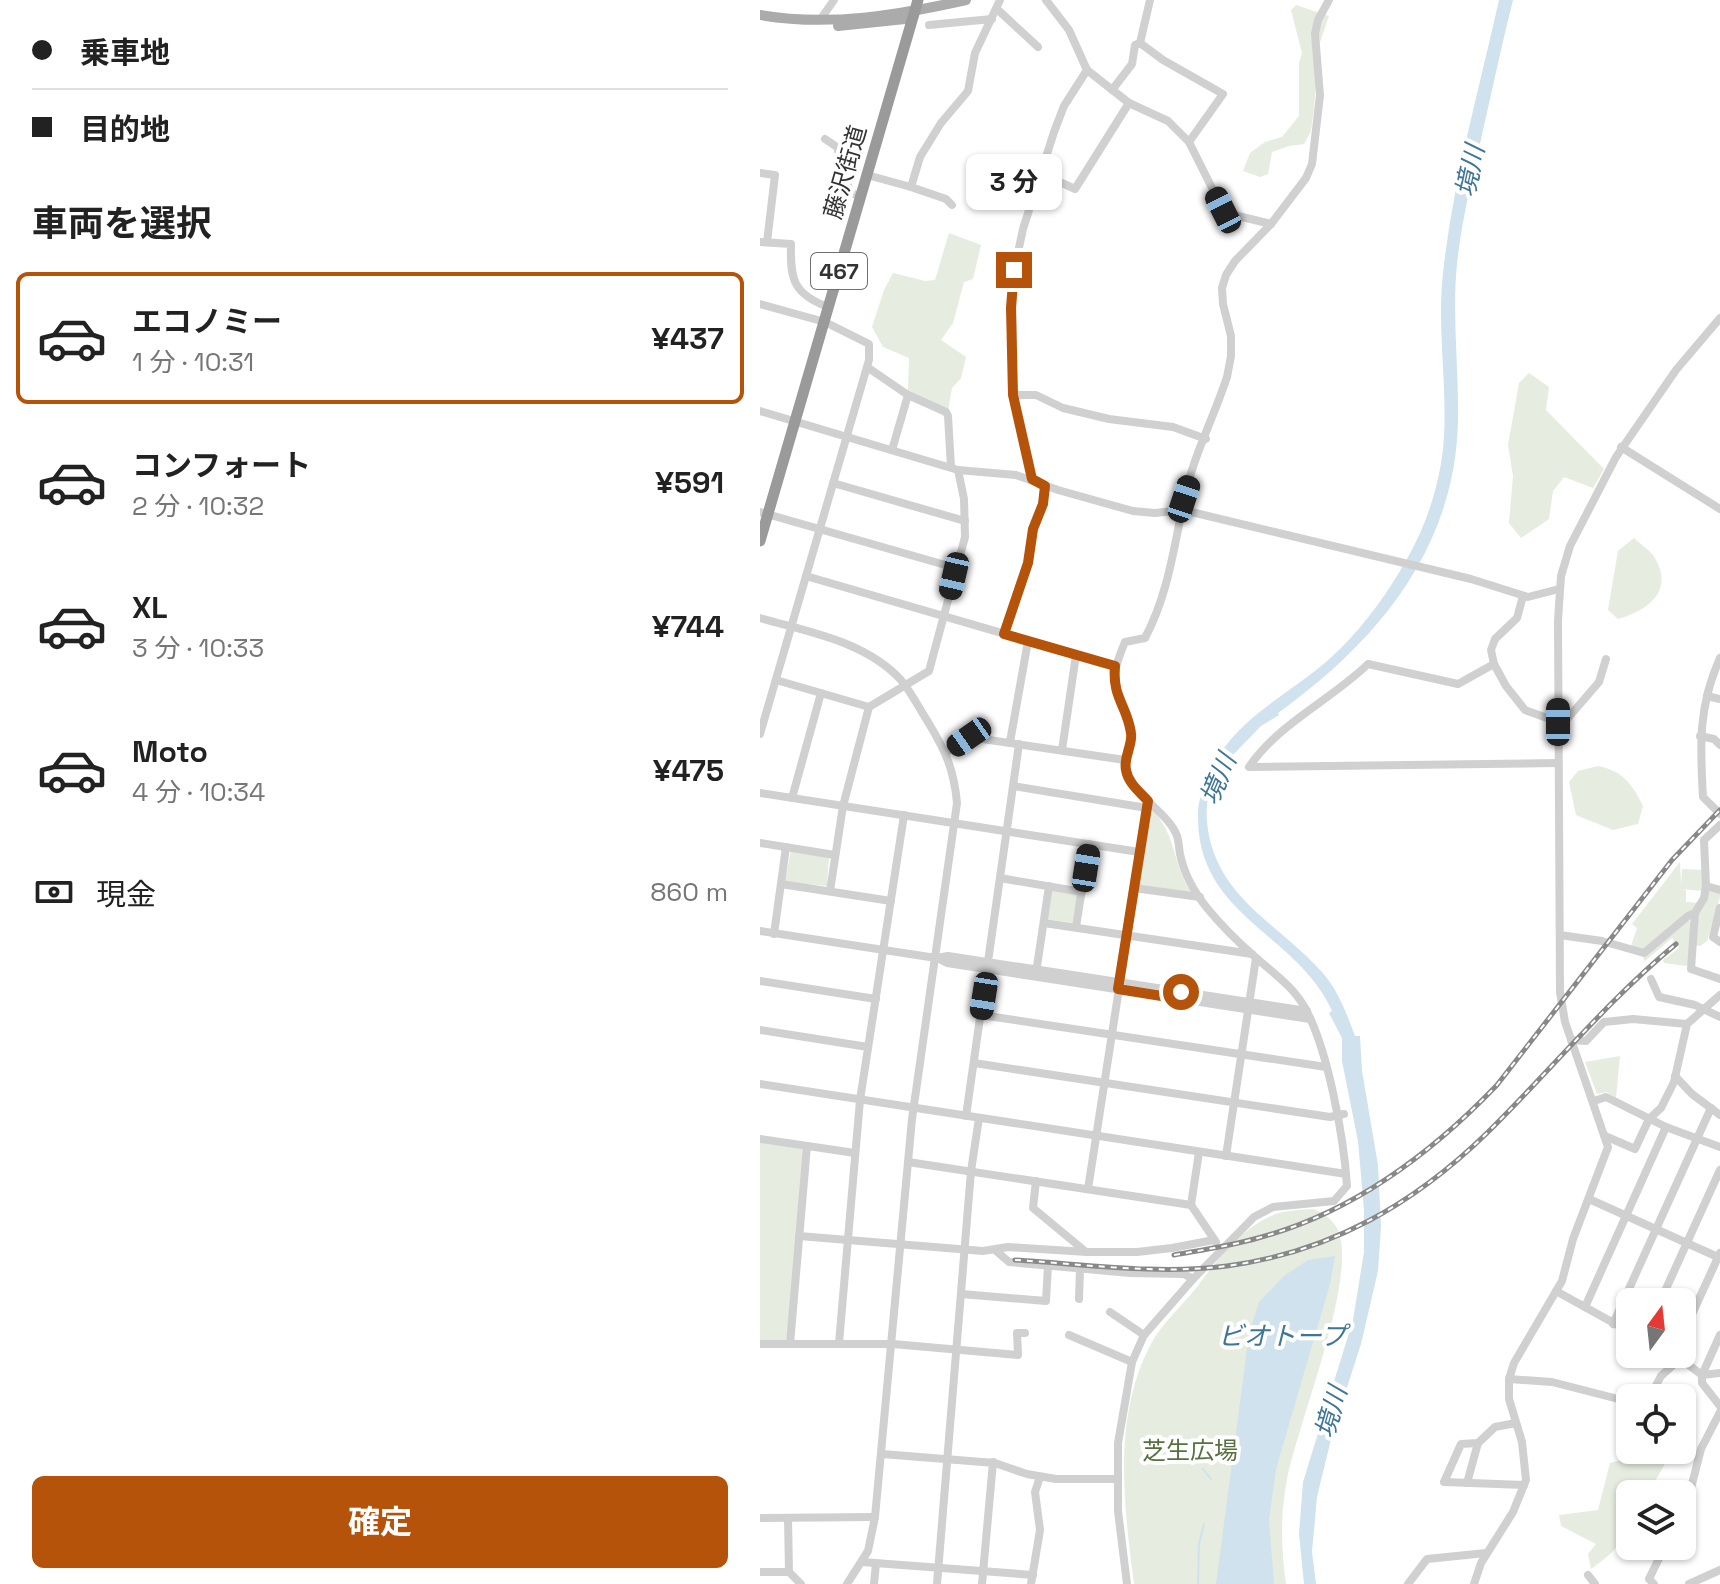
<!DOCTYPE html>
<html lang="ja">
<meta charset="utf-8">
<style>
body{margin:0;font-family:"Space Grotesk","Noto Sans JP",sans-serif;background:#f2f2f2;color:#222;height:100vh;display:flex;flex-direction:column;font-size:30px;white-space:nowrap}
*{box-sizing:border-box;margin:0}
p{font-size:26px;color:#767676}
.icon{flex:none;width:44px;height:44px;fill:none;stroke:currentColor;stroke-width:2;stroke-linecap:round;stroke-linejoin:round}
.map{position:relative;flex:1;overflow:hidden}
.details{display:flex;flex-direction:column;background:#fff;width:760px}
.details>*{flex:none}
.guide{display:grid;align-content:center;height:176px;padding:0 32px;background:#fff}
.needle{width:52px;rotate:15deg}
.tools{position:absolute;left:856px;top:1288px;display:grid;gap:16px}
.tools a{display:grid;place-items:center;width:80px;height:80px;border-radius:12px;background:#fff;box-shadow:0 2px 6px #0004;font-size:40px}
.end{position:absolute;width:36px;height:36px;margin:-18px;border:10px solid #b45309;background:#fff;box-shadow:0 0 0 4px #fff}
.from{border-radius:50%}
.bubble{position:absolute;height:56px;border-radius:12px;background:#fff;box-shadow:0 2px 6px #0004;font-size:26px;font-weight:700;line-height:56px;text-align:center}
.car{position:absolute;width:24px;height:48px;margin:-24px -12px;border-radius:10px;box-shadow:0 0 6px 2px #0007;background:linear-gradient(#222 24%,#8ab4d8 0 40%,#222 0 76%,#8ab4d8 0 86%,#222 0)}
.guide b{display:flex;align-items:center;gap:28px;height:76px;font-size:30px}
.guide b+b{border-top:2px solid #e0e0e0}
.guide i{width:20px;height:20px;background:#222}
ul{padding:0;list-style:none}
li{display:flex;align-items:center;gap:24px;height:132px;margin:0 16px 12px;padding:0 16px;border:4px solid transparent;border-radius:12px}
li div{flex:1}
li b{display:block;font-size:30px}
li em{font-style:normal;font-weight:700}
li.active{border-color:#b45309}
li>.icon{width:72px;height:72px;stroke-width:1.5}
h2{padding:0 32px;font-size:36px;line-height:96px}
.pay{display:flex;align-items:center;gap:20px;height:88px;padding:0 32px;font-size:30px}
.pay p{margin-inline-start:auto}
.cta{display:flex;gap:16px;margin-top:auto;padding:16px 32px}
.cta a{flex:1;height:92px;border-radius:12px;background:#b45309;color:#fff;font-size:32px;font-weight:700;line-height:92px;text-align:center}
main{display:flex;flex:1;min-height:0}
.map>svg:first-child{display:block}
.green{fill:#e6ecdf}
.water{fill:#cfe2ee}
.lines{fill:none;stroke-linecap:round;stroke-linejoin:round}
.stream{stroke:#cfe2ee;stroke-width:2}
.minor{stroke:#d0d0d0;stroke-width:8}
.major{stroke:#ababab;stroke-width:10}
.highway{stroke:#9a9a9a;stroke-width:11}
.rail-casing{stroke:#888;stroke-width:5}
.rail{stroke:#fff;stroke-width:2;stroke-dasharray:6;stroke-linecap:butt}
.route{stroke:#b45309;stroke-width:10}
.labels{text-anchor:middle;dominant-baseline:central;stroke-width:8;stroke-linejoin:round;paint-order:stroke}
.shield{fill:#fff;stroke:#707070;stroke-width:2}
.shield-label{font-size:22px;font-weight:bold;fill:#333}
.street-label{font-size:24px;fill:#333;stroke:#fff}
.park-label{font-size:24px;fill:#56703f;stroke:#fff}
.water-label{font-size:26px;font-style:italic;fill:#3f7597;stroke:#fff}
</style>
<main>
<section class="details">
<div class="guide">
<b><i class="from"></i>乗車地</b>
<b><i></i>目的地</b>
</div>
<h2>車両を選択</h2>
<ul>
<li class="active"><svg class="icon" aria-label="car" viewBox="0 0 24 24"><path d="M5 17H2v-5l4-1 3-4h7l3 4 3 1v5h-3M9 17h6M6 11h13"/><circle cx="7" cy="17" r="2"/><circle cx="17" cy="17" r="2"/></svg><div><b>エコノミー</b><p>1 分 · 10:31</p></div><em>¥437</em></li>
<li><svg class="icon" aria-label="car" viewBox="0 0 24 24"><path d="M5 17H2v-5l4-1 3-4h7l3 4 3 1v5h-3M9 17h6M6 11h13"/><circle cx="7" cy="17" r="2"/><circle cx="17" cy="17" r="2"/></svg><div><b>コンフォート</b><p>2 分 · 10:32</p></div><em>¥591</em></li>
<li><svg class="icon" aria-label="car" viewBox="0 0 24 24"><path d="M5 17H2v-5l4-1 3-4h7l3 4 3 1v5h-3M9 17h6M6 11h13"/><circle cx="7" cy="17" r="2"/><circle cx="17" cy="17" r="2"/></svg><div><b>XL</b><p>3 分 · 10:33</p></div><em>¥744</em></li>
<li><svg class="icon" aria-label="car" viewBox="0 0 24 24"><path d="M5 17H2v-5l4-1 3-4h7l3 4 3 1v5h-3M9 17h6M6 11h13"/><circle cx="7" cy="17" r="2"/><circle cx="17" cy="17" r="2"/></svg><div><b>Moto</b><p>4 分 · 10:34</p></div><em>¥475</em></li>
</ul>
<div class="pay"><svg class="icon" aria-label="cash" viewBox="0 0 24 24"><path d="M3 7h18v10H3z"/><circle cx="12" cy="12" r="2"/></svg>現金<p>860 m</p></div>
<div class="cta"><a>確定</a></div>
</section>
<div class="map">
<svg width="960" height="1584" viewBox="0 0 960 1584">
<rect width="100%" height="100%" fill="#fff"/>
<g class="green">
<polygon points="536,5 569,16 559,45 554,108 551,131 544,144 529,146 512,152 508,174 500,177 483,171 490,153 505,142 522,137 539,116 539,63 542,53 531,10"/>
<polygon points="189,233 221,245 213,279 204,282 193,323 181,340 206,357 201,378 192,388 188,411 148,391 149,358 123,347 112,327 124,290 133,273 165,281 175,280"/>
<polygon points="769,373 789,387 786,410 844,469 833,488 804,477 793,491 789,519 761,538 749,523 753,476 748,445 759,383"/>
<path d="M874 538C879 543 888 549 893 555 916 590 889 610 858 619L848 610 858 551Z"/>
<path d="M838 766C863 771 872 784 883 806L878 824 853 830 816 815 809 782 818 771Z"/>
<path d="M391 809C417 834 412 864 431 892L379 885Z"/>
<polygon points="31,851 69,857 67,886 27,882 25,879"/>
<polygon points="920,862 921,885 922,869 944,870 943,891 920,889 926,890 926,902 939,903 934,909 883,950 871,946 877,928 872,924"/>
<polygon points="289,890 318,895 313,923 285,919"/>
<polygon points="947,890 960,892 960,897 947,941 940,946 934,945 939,911"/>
<polygon points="927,920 932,921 930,963 926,966 904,963 903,960 919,948 912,938 885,961 883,958"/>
<polygon points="860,1056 856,1098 847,1092 837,1094 825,1062"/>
<polygon points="0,1143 42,1149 44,1152 28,1340 0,1340"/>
<path d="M553 1209C562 1212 572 1219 577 1228 600 1274 537 1424 527 1480 520 1514 521 1549 526 1584H374C364 1506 352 1417 391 1344 402 1323 422 1306 437 1287 456 1261 481 1229 511 1216 523 1210 540 1210 553 1209Z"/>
<path d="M875 1450H904L907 1460 888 1494H870C870 1536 865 1544 831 1569L828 1554 836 1544 801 1526 799 1515 838 1510 850 1463 873 1457Z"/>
</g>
<g class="water">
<path d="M739 0H753C742 43 733 87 723 130 714 172 703 213 698 255 691 310 699 365 698 419 696 548 618 641 518 713L519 715 501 726 471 757 463 760C449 782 444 805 448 830 459 899 519 924 561 971 577 988 587 1014 595 1036H600L602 1071 618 1165 621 1227 618 1271 601 1344 573 1431 557 1497 552 1552 556 1584H544L539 1534 543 1482 593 1320 604 1252V1210L598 1141 582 1061V1038L569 1013 572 1011C538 934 439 917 438 819 437 805 442 790 447 778 473 715 535 694 580 649 607 622 630 590 648 557 668 522 682 477 684 436 687 382 677 327 683 273 693 181 719 90 739 0Z"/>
<polygon points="575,1256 570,1284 516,1469 509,1520 514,1584 456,1584 489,1334 499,1302 524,1276 548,1260"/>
</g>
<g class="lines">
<g class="stream">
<polyline points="443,1469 451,1479"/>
<polyline points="438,1584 439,1544 444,1524"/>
</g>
<g class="minor">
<polyline points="286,0 309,30 327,70 369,103 408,121 429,142 463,210 474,215 511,224"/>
<polyline points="390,0 380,43 403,60 463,94 429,142"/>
<polyline points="237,9 278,47"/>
<polyline points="60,20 74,0"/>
<polyline points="169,25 232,19"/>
<polyline points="352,90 372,64 375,45 380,43"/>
<polyline points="65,139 77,147 90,192 100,197"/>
<polyline points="0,173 15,175 7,242"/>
<polyline points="280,173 315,189 369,103"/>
<polyline points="107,175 151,187"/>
<polyline points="192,205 186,199 151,187 160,157 181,123 208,91 215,53 240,0"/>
<path d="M0 242 31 244C30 279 33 294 68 307"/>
<polyline points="0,304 65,322 109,344 109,360 0,734"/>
<polyline points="107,367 148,395 186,412 188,416 191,467"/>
<polyline points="253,395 276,395 303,408 349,419 413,427 446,439"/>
<polyline points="0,411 198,470 256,475 298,490 373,511 395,513 423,510 711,579 768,597 799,589"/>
<polyline points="861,447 960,509"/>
<polyline points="132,450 148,395"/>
<polyline points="272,479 253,395 252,281 263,229 294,132 304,106 327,70"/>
<polyline points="73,483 205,521"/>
<polyline points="0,512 196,568"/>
<polyline points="46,576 355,666"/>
<polyline points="763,596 757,618 735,639 731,650 734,664 746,686 765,710 798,722 808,718 839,682 846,659"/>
<path d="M0 618C48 632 105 641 141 680 151 692 159 708 168 722 185 750 194 769 197 803L152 1119 115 1517 108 1551 87 1584"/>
<polyline points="244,634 268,563 273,529 285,495 285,486"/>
<path d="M960 658C938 707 940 746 943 797L960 814"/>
<path d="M734 664 698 684 608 664C571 700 519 723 489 767L798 763"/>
<polyline points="16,680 109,707"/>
<polyline points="947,696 960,699"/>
<polyline points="940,736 954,739 960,745"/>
<polyline points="250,742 268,641"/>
<polyline points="302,750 316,655"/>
<polyline points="187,752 209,737 365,760"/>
<polyline points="253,786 387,808"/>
<polyline points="0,793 379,852"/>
<polyline points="32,798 61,693"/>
<polyline points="960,825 944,840 946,886 944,898 935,913 931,969 960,979"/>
<polyline points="0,843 75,855"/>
<polyline points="240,878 322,892"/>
<polyline points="21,884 131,901"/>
<polyline points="946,886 960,890"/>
<polyline points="374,888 440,897"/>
<polyline points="70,891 83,806 109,707 169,671 205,537 204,499 198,470"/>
<polyline points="960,908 953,937 960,942"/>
<polyline points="284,923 492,954"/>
<polyline points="316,927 329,844"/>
<polyline points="0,931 176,958 188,956 547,1011"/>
<polyline points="14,934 26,847"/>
<polyline points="800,935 842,941 884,953 928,916 935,913"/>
<polyline points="177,958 187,963 550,1019"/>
<polyline points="276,973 289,886"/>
<polyline points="891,979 899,997 935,1005 960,1017"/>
<polyline points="0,981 116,999"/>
<polyline points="221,1015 566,1067"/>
<polyline points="0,1030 108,1047"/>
<polyline points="811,1040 826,1041 844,1022 873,1019 927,1024"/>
<polyline points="214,1063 570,1117 584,1114"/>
<polyline points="915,1076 932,1094 960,1115"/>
<polyline points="0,1084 586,1174"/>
<polyline points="834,1101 846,1097 906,1127 960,1147"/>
<polyline points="206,1116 259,744"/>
<polyline points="845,1136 875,1149 889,1119 901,1108 914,1082 927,1024 960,995"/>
<polyline points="0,1139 95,1153"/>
<polyline points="466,1156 496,958"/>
<polyline points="148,1162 431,1205 456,1242"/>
<polyline points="276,1181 273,1208 326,1252"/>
<polyline points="328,1189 388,801"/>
<polyline points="829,1199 960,1258"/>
<polyline points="431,1205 439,1152"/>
<polyline points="39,1236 223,1251 248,1247 327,1252 377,1252 412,1248 454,1240"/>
<polyline points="235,1250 249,1262 370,1273 424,1274 433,1279"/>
<polyline points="796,1291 870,1332"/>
<polyline points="201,1294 286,1301 288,1266"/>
<polyline points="319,1299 320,1269"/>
<polyline points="900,1302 960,1170"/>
<polyline points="825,1307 906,1127"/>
<polyline points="350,1312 384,1335"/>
<polyline points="853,1324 951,1108"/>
<polyline points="309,1335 372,1362"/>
<polyline points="960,1335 942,1375 942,1383 960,1406"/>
<polyline points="922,1336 960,1253"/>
<polyline points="79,1343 100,1100 144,815"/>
<polyline points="0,1344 133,1344 258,1355 257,1333 265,1333"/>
<polyline points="30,1344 47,1146"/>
<polyline points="914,1354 942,1375 960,1373"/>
<polyline points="749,1379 792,1382 870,1402"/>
<polyline points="885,1398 891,1395 901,1376 920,1359"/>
<polyline points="756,1423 735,1427 718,1443 701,1444 684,1482 764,1485"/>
<polyline points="122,1454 235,1463 267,1474 296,1479 357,1479"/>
<polyline points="707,1483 718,1443"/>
<polyline points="922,1508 931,1488 941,1449 960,1412"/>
<polyline points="0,1518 115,1517"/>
<polyline points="28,1518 29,1572"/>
<polyline points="102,1562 273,1575"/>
<polyline points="0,1572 29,1572 41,1584"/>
<polyline points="828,1575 835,1584"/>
<polyline points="114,1584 116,1563"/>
<polyline points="177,1584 211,1171 219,1118"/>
<polyline points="222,1584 233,1462"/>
<polyline points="271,1584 280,1530 275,1492 280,1477"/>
<path d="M367 1584 358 1511V1443L372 1362 384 1335 433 1279 494 1217 513 1207 574 1201 587 1186C584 1139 568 1049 545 1008 533 986 513 973 494 956 478 942 461 925 447 908 435 893 424 874 420 854 419 849 419 842 417 836 411 817 381 799 370 781 360 763 373 751 371 734 370 724 366 714 361 705 350 682 355 665 365 642L385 638C408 595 414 547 424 500 432 459 454 417 467 377L471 356V336L463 304 462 288 466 275 475 261 511 224 546 178 552 164 560 95 555 34 558 20 569 0"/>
<polyline points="648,1584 667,1559 726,1553"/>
<polyline points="714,1584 721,1563 753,1512 766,1480 762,1442 749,1399 749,1379 754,1363 802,1281 813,1239 848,1147 805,1022 800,992 798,620 801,576 810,546 856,457 916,370 960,318"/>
<polyline points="894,1584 889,1579 905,1546"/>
<polyline points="929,1584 960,1570"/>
</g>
<g class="major">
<path d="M0 15C69 27 139 15 206 0"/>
<polyline points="78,26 145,19"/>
</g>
<polyline class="highway" points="0,541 158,0"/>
<defs>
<g id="rail">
<path d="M414 1255C442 1250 470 1246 498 1238 592 1213 671 1154 737 1085L912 860 960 810"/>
<path d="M255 1260C324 1264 398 1275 467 1266 570 1252 653 1205 727 1133 791 1070 847 1001 916 944"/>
</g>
</defs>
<use href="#rail" class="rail-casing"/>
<use href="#rail" class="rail"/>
</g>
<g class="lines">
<path class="route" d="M254 270 251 308 253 395 272 479 285 486 283 504 273 529 268 563 244 634 355 666C352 698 367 705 371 733 373 745 363 757 366 770 368 783 380 792 388 801L358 989 420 999 421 992"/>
</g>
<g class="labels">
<rect class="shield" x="51" y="253" width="56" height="36" rx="6"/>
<g class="shield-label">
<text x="79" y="271">467</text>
</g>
<g class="street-label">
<text transform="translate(85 172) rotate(-74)">藤沢街道</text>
</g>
<g class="park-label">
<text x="430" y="1450">芝生広場</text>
</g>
<g class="water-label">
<text transform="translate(710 171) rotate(-78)">境川</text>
<text transform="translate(458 779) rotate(-67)">境川</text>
<text x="522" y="1336">ビオトープ</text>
<text transform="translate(571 1412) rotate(-74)">境川</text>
</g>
</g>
</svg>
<div class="tools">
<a><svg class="needle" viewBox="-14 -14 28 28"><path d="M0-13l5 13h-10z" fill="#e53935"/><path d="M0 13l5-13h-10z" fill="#767676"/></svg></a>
<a><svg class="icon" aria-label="locate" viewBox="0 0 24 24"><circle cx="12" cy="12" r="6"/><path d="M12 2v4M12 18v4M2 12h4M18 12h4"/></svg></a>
<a><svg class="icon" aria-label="layers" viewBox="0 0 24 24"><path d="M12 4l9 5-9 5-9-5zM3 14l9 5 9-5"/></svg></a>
</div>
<i class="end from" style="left:421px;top:992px"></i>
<i class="end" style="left:254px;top:270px"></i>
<div class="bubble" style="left:206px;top:154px;width:96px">3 分</div>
<i class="car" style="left:463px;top:210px;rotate:333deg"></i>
<i class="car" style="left:424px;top:499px;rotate:18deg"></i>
<i class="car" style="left:194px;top:576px;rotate:193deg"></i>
<i class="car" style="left:798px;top:722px;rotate:0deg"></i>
<i class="car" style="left:209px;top:737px;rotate:235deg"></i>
<i class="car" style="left:326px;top:868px;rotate:9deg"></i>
<i class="car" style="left:224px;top:996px;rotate:189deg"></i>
</div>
</main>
